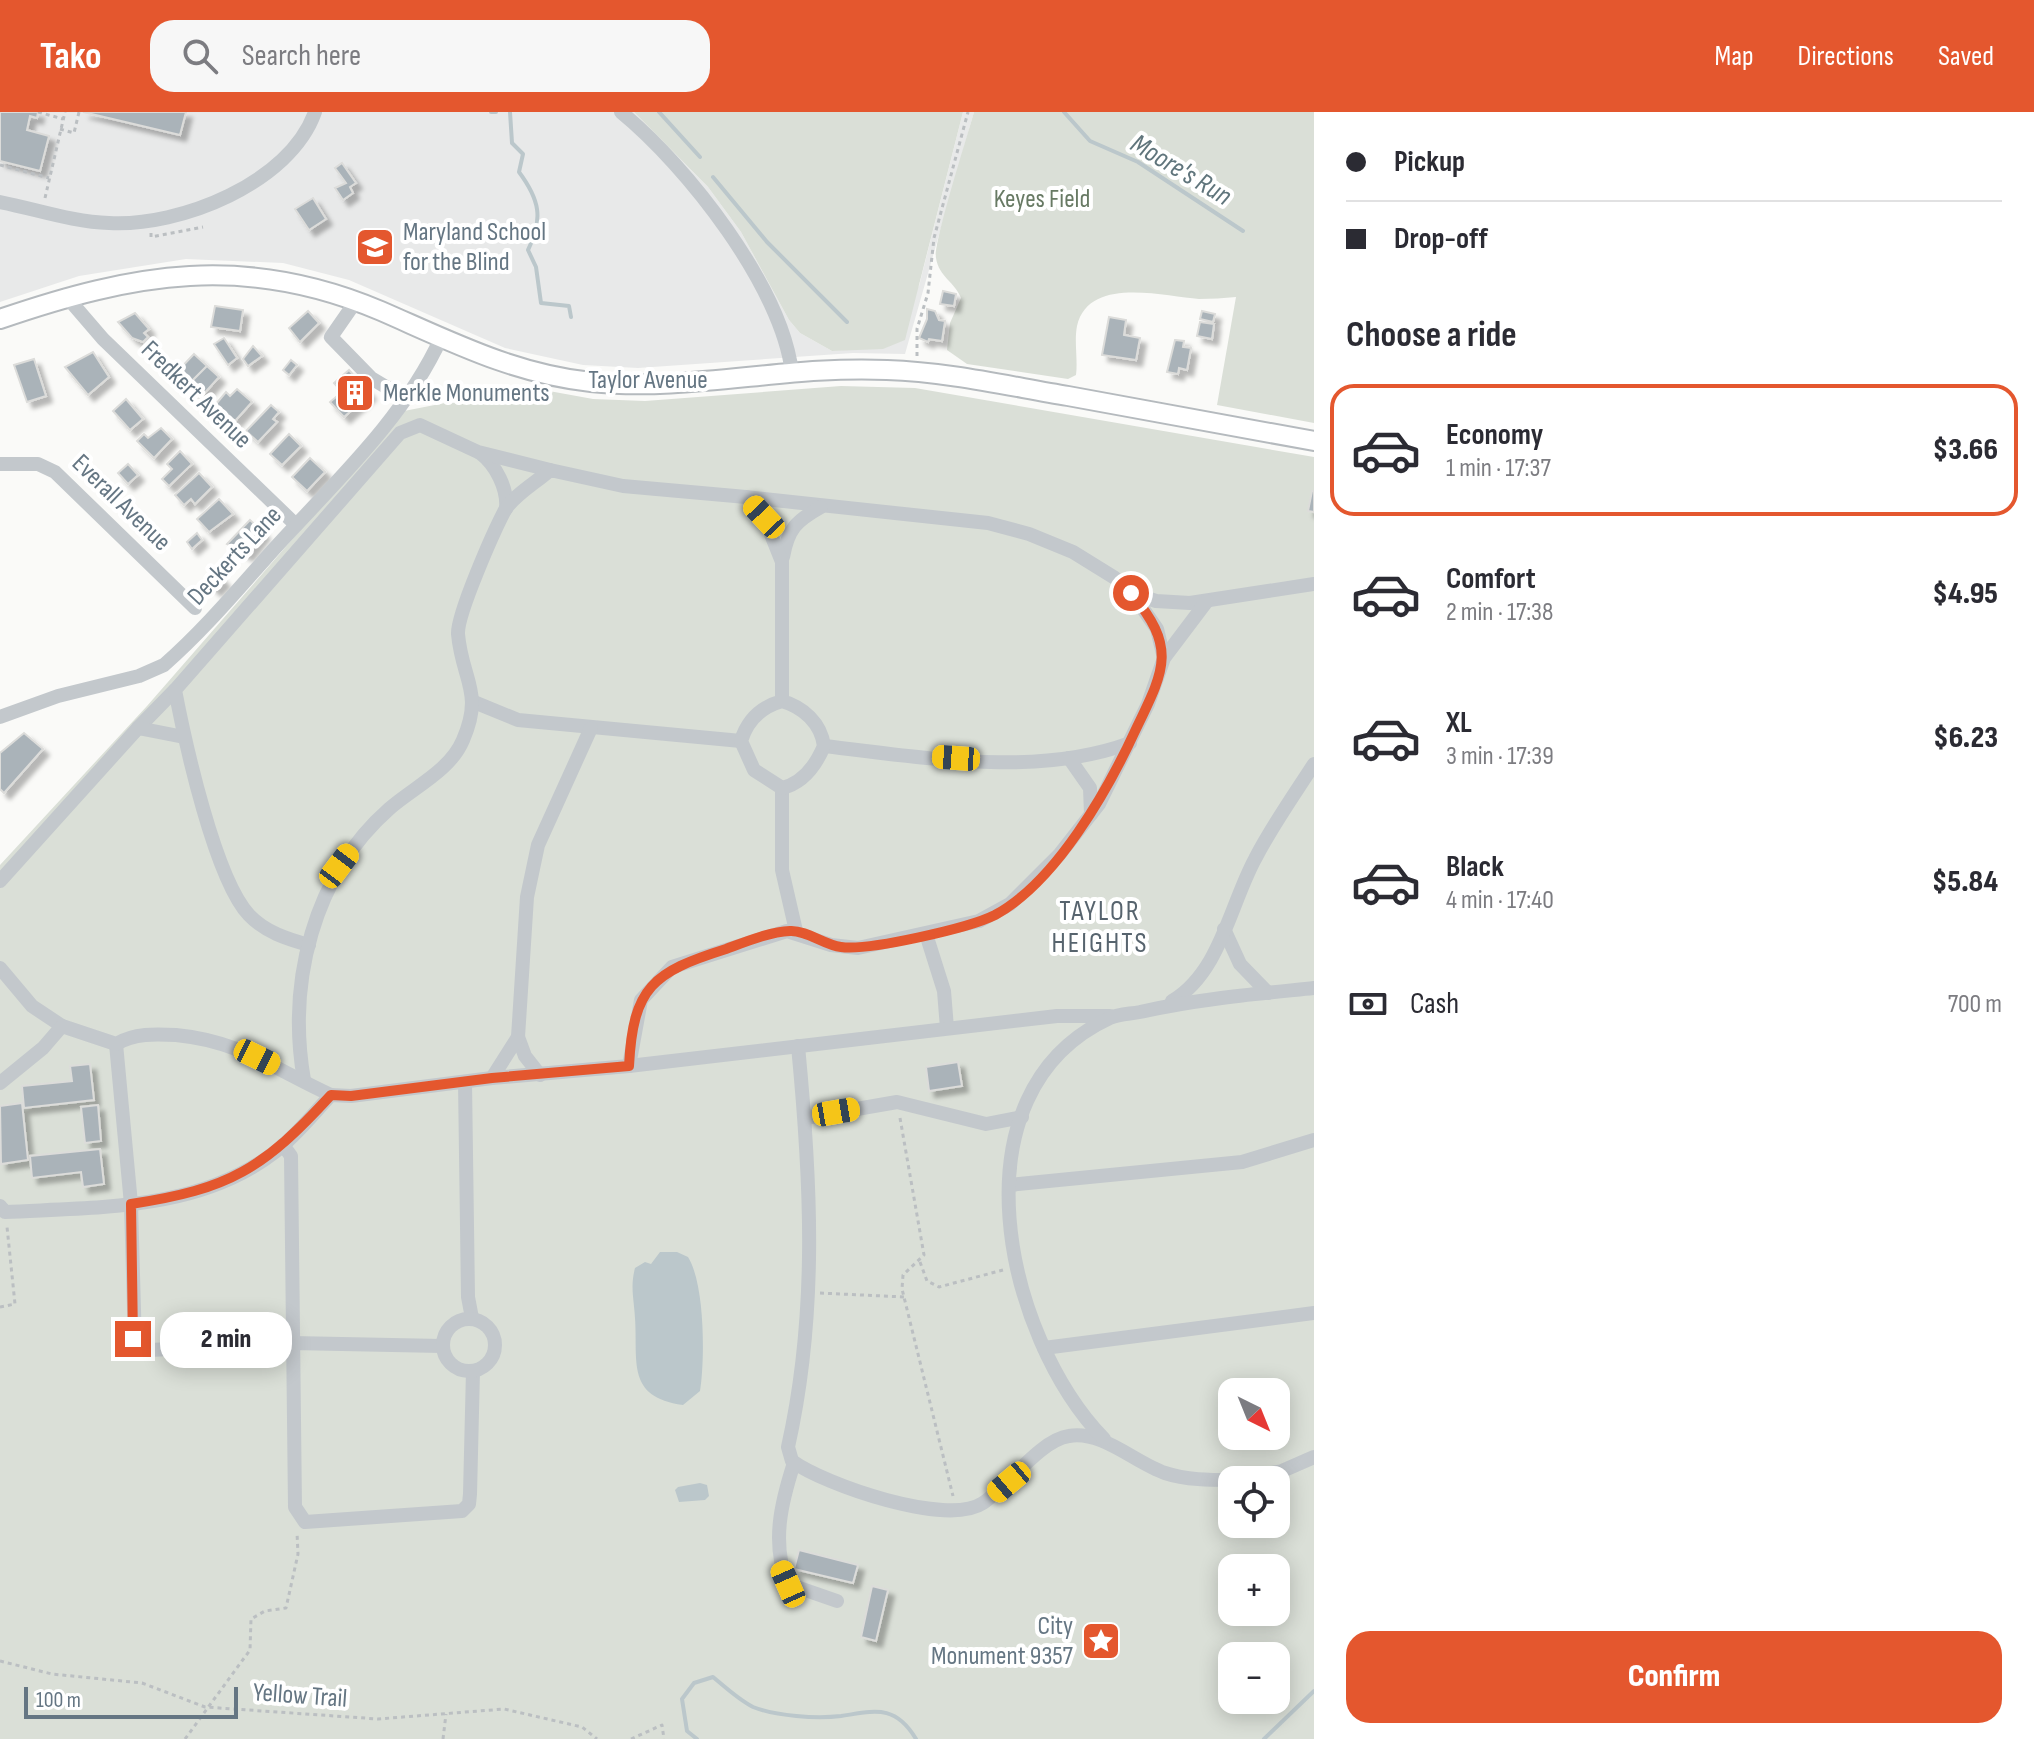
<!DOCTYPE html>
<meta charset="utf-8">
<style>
body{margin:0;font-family:"Sofia Sans Condensed",sans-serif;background:#f7f7f7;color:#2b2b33;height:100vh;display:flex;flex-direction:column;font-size:30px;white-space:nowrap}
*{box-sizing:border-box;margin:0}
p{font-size:26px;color:#7c7c81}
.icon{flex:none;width:44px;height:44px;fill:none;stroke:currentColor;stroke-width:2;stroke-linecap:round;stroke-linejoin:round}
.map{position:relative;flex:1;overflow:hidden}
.details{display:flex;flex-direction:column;background:#fff;width:720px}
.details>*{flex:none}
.top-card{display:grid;align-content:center;height:176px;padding:0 32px;background:#fff}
.needle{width:52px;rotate:137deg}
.controls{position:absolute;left:1218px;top:1266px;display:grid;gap:16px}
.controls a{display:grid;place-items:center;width:72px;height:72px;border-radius:16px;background:#fff;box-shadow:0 4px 20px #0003;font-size:40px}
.scale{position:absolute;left:24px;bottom:20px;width:214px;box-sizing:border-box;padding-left:8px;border:4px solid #657683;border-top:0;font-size:22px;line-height:28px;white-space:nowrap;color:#657683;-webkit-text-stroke:6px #fff;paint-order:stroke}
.end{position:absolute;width:36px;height:36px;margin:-18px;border:10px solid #e4572e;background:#fff;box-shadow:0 0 0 4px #fff}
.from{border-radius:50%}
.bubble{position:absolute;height:56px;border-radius:24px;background:#fff;box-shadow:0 4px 20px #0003;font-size:26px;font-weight:800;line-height:56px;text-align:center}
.car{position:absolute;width:24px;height:48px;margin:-24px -12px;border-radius:10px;box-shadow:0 0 6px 2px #0007;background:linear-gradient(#f5c518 24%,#345 0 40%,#f5c518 0 76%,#345 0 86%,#f5c518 0)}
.top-card b{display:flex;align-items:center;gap:28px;height:76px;font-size:30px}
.top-card b+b{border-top:2px solid #e1e1e2}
.top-card i{width:20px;height:20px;background:#2b2b33}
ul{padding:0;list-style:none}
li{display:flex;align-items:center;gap:24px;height:132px;margin:0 16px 12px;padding:0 16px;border:4px solid transparent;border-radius:24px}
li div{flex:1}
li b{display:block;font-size:30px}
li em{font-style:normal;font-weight:800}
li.selected{border-color:#e4572e}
li>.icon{width:72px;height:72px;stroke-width:1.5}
h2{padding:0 32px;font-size:36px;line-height:96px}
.pay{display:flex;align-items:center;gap:20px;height:88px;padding:0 32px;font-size:30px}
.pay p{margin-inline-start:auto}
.primary-button{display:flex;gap:16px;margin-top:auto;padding:16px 32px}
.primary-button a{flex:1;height:92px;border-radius:24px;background:#e4572e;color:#fff;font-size:32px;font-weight:800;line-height:92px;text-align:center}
header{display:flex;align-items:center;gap:48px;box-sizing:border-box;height:112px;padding:0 40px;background:#e4572e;color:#fff}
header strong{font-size:38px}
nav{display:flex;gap:44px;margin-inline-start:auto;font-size:28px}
.search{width:560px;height:72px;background:#f7f7f7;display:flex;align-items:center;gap:20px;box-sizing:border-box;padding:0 28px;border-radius:24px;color:#7c7c81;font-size:30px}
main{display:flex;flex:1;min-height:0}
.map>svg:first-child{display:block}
.built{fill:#e8e9e9}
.green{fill:#dadfd7;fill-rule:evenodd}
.water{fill:#bbc7cb}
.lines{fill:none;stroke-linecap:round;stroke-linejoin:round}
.stream{stroke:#bbc7cb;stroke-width:4}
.building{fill:#aab3b9;stroke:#dcdcda;stroke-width:2;filter:url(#shadow)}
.major-casing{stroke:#b5babe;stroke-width:22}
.path{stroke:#bbbfc2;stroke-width:3;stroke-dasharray:4 4;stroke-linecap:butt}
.minor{stroke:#c3c8cc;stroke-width:14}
.major{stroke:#fff;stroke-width:18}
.route{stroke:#e4572e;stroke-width:10}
.labels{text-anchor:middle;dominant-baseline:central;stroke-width:8;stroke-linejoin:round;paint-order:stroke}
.park-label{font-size:26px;fill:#687a64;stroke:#fff}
.poi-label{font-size:26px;fill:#657683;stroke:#fff;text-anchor:start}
.street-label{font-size:26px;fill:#657683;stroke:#fff}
.water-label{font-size:28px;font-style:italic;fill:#60757c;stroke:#fff}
.neighbourhood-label{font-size:28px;letter-spacing:2px;fill:#57646e;stroke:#fff}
</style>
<header>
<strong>Tako</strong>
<div class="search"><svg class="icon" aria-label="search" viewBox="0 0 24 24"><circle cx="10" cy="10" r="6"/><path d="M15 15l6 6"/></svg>Search here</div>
<nav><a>Map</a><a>Directions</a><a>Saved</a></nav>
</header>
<main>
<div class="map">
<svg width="1314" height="1627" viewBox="0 0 1314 1627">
<defs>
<filter id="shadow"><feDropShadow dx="6" dy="6" stdDeviation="2" flood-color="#0004"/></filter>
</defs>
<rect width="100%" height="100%" fill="#fafaf8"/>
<polygon class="built" points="0,0 634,0 708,75 741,120 789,208 800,221 832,239 844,238 919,174 963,0 974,0 905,242 853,241 638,256 583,253 505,236 349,168 283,151 186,147 79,164 0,190"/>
<g class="green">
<polygon points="634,0 963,0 905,228 883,237 832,239 800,221 789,208 741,120 708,75"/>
<path d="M974 0H1314V311L1217 293 1236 185C1224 186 1211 187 1199 187 1165 185 1089 163 1077 214 1074 229 1078 248 1076 263L1068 267 967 252 947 238 950 211 961 186C955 170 939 165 936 146 933 132 968 22 974 0Z"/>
<path d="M841 274 915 276 1314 345V1627H0V753L147 594 404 299 527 275 593 287 645 289ZM1232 1280H1276V1324H1232ZM1232 1368H1276V1412H1232ZM1232 1456H1276V1500H1232ZM1232 1544H1276V1588H1232Z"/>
</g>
<g class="water">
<path d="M660 1140H677L688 1145C705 1172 705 1248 700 1279L683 1293C626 1285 638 1250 635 1206 634 1187 630 1175 635 1156L645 1150 651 1152Z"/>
<polygon points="700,1371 707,1373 709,1384 705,1388 679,1390 675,1378 678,1375"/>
</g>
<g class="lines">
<g class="stream">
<polyline points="491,0 496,0"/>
<path d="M510 0 512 31 523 42 519 60C539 87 544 106 528 138L536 155 541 191 569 194 571 205"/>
<polyline points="659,0 700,45"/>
<polyline points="1064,0 1090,29 1138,50 1243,119"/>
<polyline points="713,65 767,130 847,210"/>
<path d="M697 1627 687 1619 682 1587 694 1571 713 1565C725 1575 739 1588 753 1595 776 1604 816 1607 841 1604 875 1599 895 1592 916 1627"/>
<polyline points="1264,1627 1314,1579"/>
</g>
</g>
<g class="building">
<polygon points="0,0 38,0 37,6 30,4 27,18 49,24 40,59 0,49"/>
<polygon points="83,0 186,0 180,23"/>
<polygon points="342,51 356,71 350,75 353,81 343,88 335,76 346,71 335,56"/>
<polygon points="313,86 326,107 309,118 295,97"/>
<polygon points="943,179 956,182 954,194 940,192"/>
<polygon points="215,194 243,198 240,219 211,215"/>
<polygon points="927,197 935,199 939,208 945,209 942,229 929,227 928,230 919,226 927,207"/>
<polygon points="308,199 319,211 300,230 289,216"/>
<polygon points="1202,199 1215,202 1213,210 1200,207"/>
<polygon points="135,201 149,217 144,221 148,225 143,230 132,226 118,210"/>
<polygon points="1109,205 1126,208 1124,223 1140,226 1136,248 1102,243"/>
<polygon points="1200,210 1214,212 1212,227 1197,224"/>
<polygon points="224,226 237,246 228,253 214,232"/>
<polygon points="1175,228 1184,229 1183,235 1191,236 1187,258 1179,256 1178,262 1167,260"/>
<polygon points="253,234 262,244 248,254 243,247"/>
<polygon points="93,240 109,265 88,283 65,255"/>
<polygon points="194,242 207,254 188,273 176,261"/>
<polygon points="34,247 46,284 27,290 14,253"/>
<polygon points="291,248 297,253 289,263 283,258"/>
<polygon points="207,254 219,265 201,285 188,273"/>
<polygon points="349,258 370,282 344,305 330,290 342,280 334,271"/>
<polygon points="237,277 252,290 235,309 216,292 226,280 230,284"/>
<polygon points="126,287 143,307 130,318 113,299"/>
<polygon points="271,293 279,300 273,307 277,310 258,330 246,319"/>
<polygon points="161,316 172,327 154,346 137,329 144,322 148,326"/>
<polygon points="289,322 301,334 282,353 270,342"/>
<polygon points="180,339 192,352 169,374 162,367 172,357 167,352"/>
<polygon points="310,346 325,360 307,379 292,365"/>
<polygon points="128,352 138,363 128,372 118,361"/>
<polygon points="199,361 212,375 195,392 191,387 184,393 175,383"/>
<polygon points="1312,379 1314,379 1314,400 1308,399"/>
<polygon points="219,387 233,402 209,420 197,407"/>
<polygon points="250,408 264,421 247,443 227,432"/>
<polygon points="197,421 202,428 192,437 187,430"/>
<polygon points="215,460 224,469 215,478 206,469"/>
<polygon points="24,621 43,637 4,681 0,677 0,641"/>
<polygon points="958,950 962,974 929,979 926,955"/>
<polygon points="90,952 94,988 24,996 22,974 72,969 70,954"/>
<polygon points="22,991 28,1048 1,1052 0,994"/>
<polygon points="98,993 101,1029 85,1031 81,995"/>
<polygon points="100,1037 104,1072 83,1075 81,1060 32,1066 30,1044"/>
<polygon points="799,1438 858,1453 853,1471 794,1457"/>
<polygon points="872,1474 888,1478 876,1529 861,1525"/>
</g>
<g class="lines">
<defs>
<path id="major" d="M0 207C134 161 245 141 381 199 450 229 514 262 591 270 690 280 788 253 887 258 948 260 1008 274 1068 284 1150 299 1232 314 1314 329"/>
</defs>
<use href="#major" class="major-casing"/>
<g class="path">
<polyline points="38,0 63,7"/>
<polyline points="60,17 74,21 79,0"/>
<polyline points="0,53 49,66"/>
<polyline points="45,86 65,0"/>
<polyline points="151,121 151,125 203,115"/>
<polyline points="917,244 917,217 928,181 934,126 968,0"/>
<polyline points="900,1006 924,1143 903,1163 902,1177 953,1384"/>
<polyline points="920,1150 927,1169 939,1175 1003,1158"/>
<polyline points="820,1181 904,1185"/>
<polyline points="0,1195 15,1192 7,1115"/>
<polyline points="0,1549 52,1562 142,1571 205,1595 378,1607 504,1597 582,1615 597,1627"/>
<polyline points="185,1627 250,1538 251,1507 265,1499 286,1496 298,1442 297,1420"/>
<polyline points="443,1627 446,1602"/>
<polyline points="631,1627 662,1613 664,1627"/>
</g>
<g class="minor">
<path d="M621 0C687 54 782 175 792 261"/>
<path d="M0 90C36 97 73 110 109 111 180 115 290 71 315 0"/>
<polyline points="66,184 103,227 296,413"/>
<polyline points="356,189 331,225 371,266 406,287"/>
<path d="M480 341C496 353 508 377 506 397"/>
<polyline points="0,352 38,352 55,360 195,496"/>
<polyline points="746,385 988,411 1029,422 1073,440 1115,466 1131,481 1156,489 1190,491 1314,472"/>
<path d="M783 445C788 417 796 409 821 395"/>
<polyline points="1132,481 1157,517 1164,546"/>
<polyline points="474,590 518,608 741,629"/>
<path d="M0 605 58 584 139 564 164 553C204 518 239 476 274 437 333 372 404 307 441 226"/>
<polyline points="138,616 175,578"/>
<path d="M824 634C922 645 1035 666 1130 631"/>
<polyline points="1069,646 1090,676 1091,702"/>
<polyline points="782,676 782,758 796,819"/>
<polyline points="0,769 138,616 184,625"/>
<polyline points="1224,817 1240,852 1268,881"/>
<polyline points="926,822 944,879 947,916"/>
<path d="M309 833C287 827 265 820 249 803 215 767 185 630 175 578L400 321 420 313 478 340 550 358"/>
<polyline points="0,856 32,894 62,914"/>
<path d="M1172 889C1220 861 1230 793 1255 747 1272 714 1294 683 1314 652"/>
<polyline points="518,925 525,944 540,963"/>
<polyline points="116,932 131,1092 135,1233 150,1238 292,1231 442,1234"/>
<path d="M798 934C811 1069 818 1201 788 1335L792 1349C825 1373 947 1415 983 1391 1008 1374 1040 1328 1069 1324 1102 1318 1135 1351 1165 1361 1186 1368 1210 1368 1232 1368"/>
<polyline points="629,954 1057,904 1110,904"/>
<polyline points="492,966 518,925 527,785 538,733 591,616"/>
<path d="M304 968C287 871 313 764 389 697 414 675 450 659 463 628 484 580 462 568 458 522 457 502 494 419 505 398 514 383 537 370 550 358L623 374 746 385 764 405 782 450V589C761 595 747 609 741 629L754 658 782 676C803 671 816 653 824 634 821 611 803 595 782 589"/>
<polyline points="465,970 468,1185 472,1206"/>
<path d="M0 971 43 936 62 914 116 932C135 921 155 922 176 923 240 929 274 957 331 983"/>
<polyline points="805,1006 897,990 986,1012 1022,1005"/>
<polyline points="283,1033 291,1044 295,1395 305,1410 462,1399 469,1392 470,1382 473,1259"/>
<polyline points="1009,1073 1242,1050 1314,1028"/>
<path d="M0 1094 5 1100C98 1095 199 1099 275 1040 296 1024 313 1002 331 983L351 984 492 966 629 954 641 888 672 855 787 819 831 833 858 836 979 809 1010 792 1059 743 1099 692 1148 592 1164 546 1207 489"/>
<circle cx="469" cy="1233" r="26"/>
<polyline points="1044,1236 1314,1201"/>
<path d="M1104 1327C1005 1225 949 980 1110 906 1119 902 1130 902 1140 900 1197 887 1256 882 1314 876"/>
<path d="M794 1351C781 1391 771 1432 788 1472L837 1489"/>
<polyline points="1236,1368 1282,1359 1314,1345"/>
</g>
<use href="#major" class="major"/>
</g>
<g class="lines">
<path class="route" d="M133 1227 131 1092C230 1077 263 1057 331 983L351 984 492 966 629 954C633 875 653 860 726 837 745 830 769 820 790 819 807 818 824 833 841 835 869 839 969 816 995 803 1056 770 1108 678 1136 617 1165 557 1177 536 1131 481"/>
</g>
<defs>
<symbol id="school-square" viewBox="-11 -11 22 22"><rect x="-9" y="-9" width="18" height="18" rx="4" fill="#e4572e" stroke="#fff"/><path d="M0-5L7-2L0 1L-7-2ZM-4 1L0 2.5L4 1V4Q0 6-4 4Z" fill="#fff"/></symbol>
<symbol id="building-square" viewBox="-11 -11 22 22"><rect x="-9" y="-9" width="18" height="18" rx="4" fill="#e4572e" stroke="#fff"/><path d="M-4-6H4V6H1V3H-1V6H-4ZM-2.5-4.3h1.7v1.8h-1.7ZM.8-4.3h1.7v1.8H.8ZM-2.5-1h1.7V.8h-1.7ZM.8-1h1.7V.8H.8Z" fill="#fff"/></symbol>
<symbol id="sight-square" viewBox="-11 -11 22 22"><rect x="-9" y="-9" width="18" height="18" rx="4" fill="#e4572e" stroke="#fff"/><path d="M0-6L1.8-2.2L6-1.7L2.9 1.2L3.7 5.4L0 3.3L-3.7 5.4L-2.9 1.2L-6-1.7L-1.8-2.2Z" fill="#fff"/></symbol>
</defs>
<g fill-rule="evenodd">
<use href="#school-square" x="353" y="113" width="44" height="44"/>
<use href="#building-square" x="333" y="259" width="44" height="44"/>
<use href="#sight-square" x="1079" y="1507" width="44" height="44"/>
</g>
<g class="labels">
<g class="park-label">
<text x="1042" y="87">Keyes Field</text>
</g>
<g class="poi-label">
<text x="403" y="120">Maryland School<tspan x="403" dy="30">for the Blind</tspan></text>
<text x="383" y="281">Merkle Monuments</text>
<text x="1073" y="1514" text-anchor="end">City<tspan x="1073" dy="30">Monument 9357</tspan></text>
</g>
<g class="street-label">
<text x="648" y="268">Taylor Avenue</text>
<text transform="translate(196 283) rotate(44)">Fredkert Avenue</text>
<text transform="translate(121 391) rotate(44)">Everall Avenue</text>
<text transform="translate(235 444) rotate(-47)">Deckerts Lane</text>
<text transform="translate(300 1584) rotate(4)">Yellow Trail</text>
</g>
<g class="water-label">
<text transform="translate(1181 58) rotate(31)">Moore's Run</text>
</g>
<g class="neighbourhood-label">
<text x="1100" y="799">TAYLOR<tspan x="1100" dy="32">HEIGHTS</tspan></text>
</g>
</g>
</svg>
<div class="controls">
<a><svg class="needle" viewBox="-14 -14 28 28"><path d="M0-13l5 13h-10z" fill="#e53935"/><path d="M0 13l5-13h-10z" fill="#7c7c81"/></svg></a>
<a><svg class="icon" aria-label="locate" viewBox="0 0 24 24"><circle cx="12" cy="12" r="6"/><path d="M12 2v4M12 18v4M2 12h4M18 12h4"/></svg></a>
<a>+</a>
<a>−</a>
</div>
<div class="scale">100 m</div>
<i class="end from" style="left:1131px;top:481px"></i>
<i class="end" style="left:133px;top:1227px"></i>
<div class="bubble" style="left:160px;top:1200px;width:132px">2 min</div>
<i class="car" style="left:764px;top:405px;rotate:317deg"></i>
<i class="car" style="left:956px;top:646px;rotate:274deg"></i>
<i class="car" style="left:339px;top:754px;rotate:37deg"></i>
<i class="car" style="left:257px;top:945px;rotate:116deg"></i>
<i class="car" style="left:836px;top:1000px;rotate:80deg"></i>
<i class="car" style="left:1009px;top:1370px;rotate:230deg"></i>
<i class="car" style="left:788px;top:1472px;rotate:336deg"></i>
</div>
<section class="details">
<div class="top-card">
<b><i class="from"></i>Pickup</b>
<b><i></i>Drop-off</b>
</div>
<h2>Choose a ride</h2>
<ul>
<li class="selected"><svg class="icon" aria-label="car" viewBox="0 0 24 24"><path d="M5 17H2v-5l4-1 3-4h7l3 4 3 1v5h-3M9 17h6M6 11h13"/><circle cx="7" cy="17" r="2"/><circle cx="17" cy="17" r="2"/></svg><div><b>Economy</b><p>1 min · 17:37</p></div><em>$3.66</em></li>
<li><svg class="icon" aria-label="car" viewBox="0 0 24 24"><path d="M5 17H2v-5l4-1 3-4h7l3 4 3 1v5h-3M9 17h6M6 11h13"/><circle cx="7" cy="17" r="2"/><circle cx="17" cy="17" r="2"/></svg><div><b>Comfort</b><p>2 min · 17:38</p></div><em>$4.95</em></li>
<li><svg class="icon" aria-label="car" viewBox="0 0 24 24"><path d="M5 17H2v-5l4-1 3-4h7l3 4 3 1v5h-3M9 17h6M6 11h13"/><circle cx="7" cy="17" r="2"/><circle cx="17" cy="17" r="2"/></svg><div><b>XL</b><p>3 min · 17:39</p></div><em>$6.23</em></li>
<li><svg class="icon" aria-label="car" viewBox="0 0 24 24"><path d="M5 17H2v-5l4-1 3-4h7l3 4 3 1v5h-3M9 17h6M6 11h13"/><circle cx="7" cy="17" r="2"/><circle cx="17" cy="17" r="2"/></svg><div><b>Black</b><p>4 min · 17:40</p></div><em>$5.84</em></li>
</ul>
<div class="pay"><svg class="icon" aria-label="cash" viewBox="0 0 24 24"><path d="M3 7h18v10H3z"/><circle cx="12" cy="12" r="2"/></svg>Cash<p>700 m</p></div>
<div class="primary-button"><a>Confirm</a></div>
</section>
</main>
